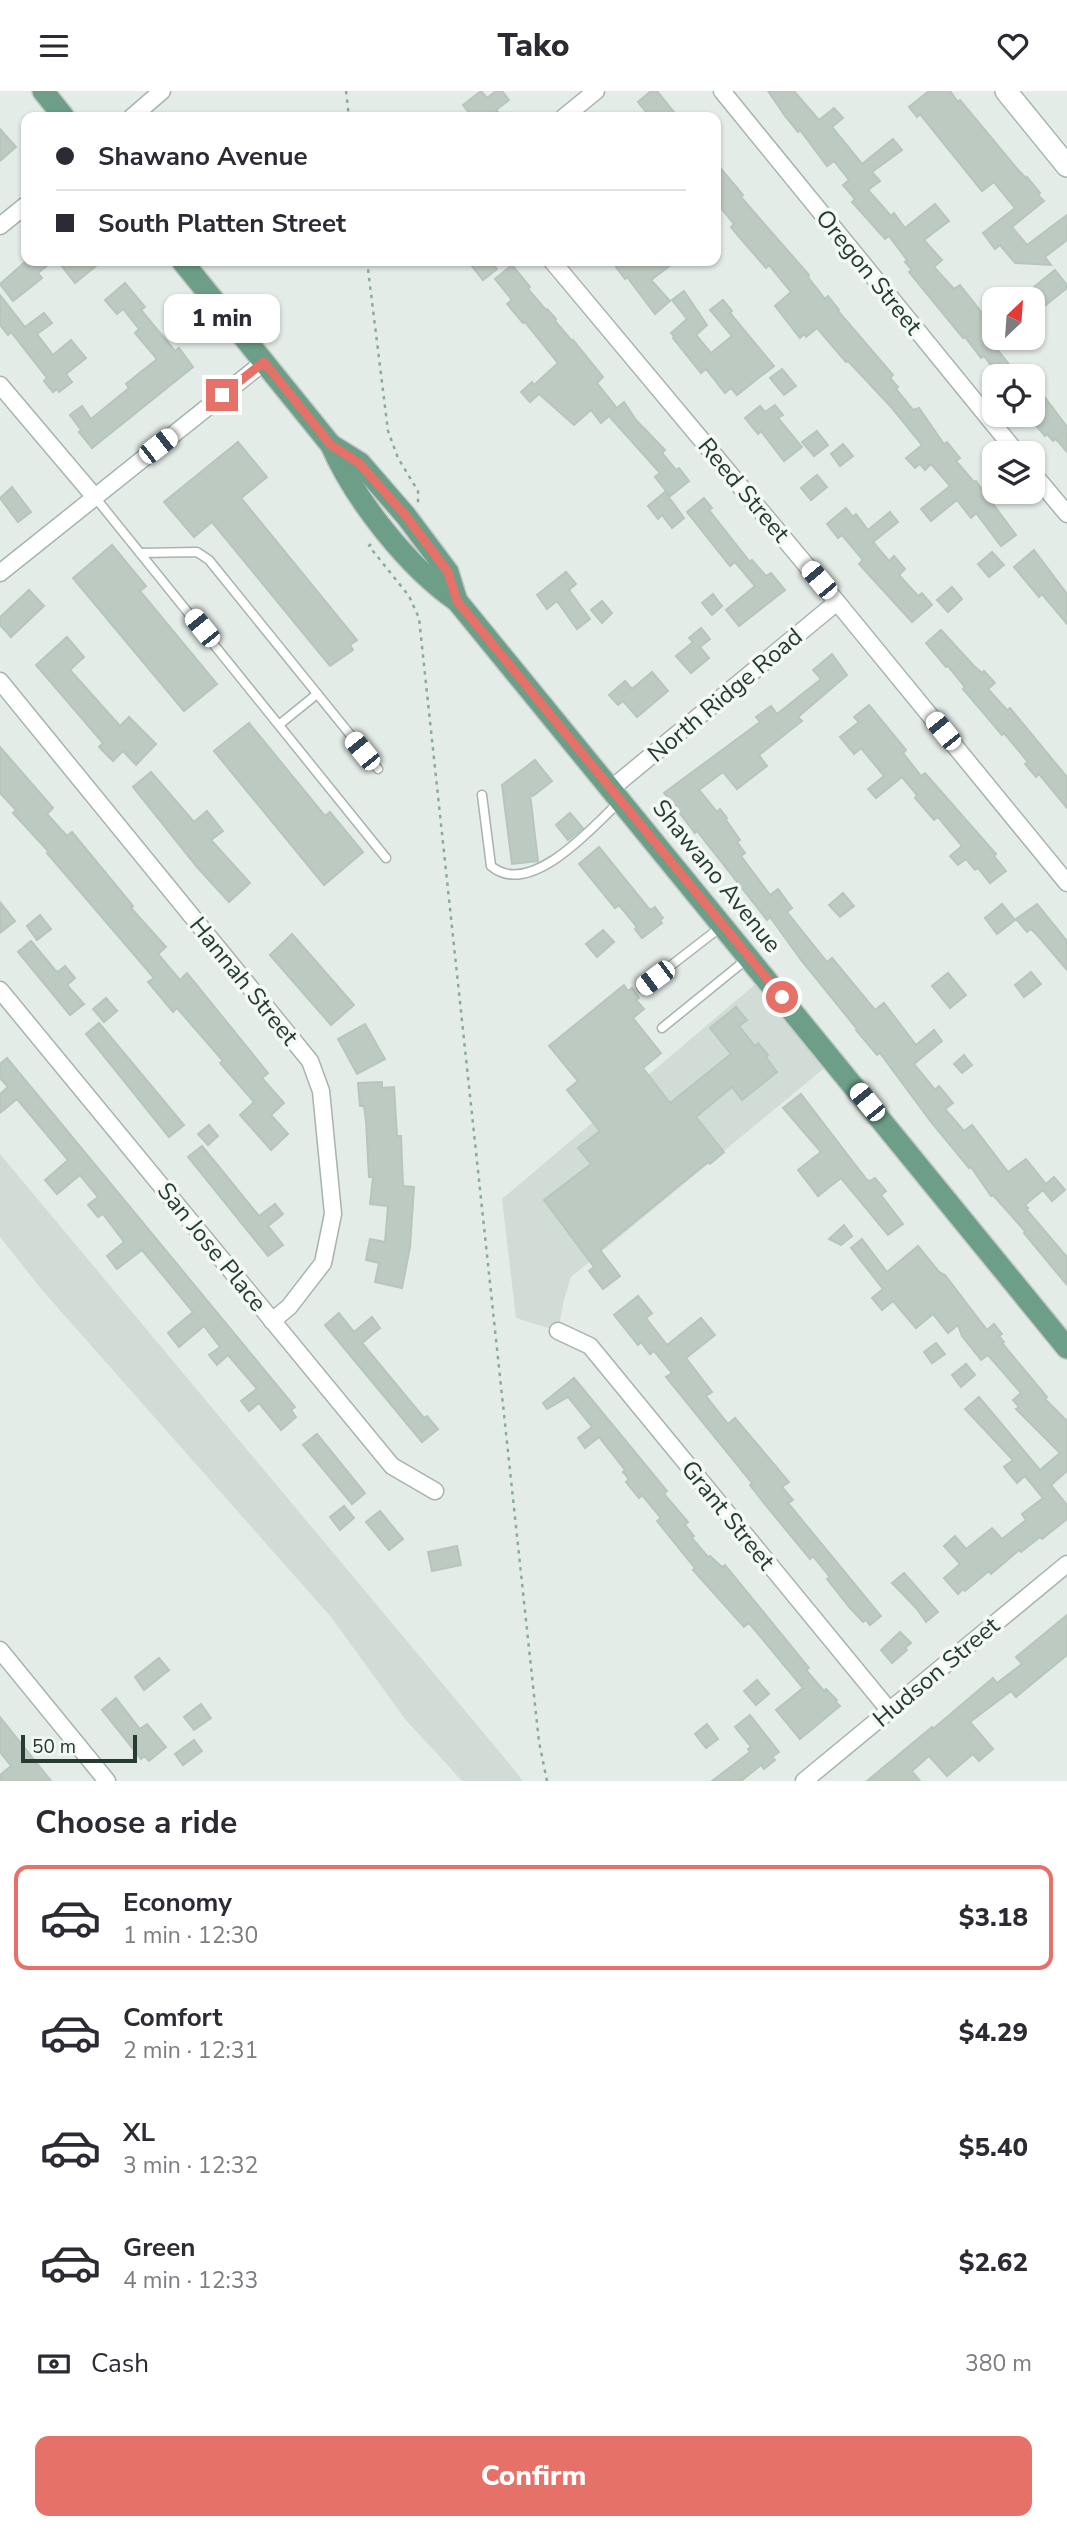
<!DOCTYPE html>
<meta charset="utf-8">
<style>
body{margin:0;font-family:"Nunito Sans",sans-serif;background:#f7f7f7;color:#2b2b33;height:100vh;display:flex;flex-direction:column;font-size:26px;white-space:nowrap}
*{box-sizing:border-box;margin:0}
p{font-size:23px;color:#7c7c81}
.icon{flex:none;width:38px;height:38px;fill:none;stroke:currentColor;stroke-width:2;stroke-linecap:round;stroke-linejoin:round}
.map{position:relative;height:1690px;overflow:hidden}
.drawer{display:flex;flex-direction:column;background:#fff;flex:1}
.drawer>*{flex:none}
.top-card{position:absolute;left:21px;top:21px;width:700px;height:154px;border-radius:14px;box-shadow:0 2px 5px #0004;display:grid;align-content:center;height:154px;padding:0 35px;background:#fff}
.needle{width:46px;rotate:25deg}
.buttons{position:absolute;left:982px;top:196px;display:grid;gap:14px}
.buttons a{display:grid;place-items:center;width:63px;height:63px;border-radius:14px;background:#fff;box-shadow:0 2px 5px #0004;font-size:35px}
.scale{position:absolute;left:21px;bottom:18px;width:116px;box-sizing:border-box;padding-left:7px;border:4px solid #253c32;border-top:0;font-size:19px;line-height:24px;white-space:nowrap;color:#253c32;-webkit-text-stroke:5px #f4f9f6;paint-order:stroke}
.end{position:absolute;width:32px;height:32px;margin:-16px;border:9px solid #e67168;background:#fff;box-shadow:0 0 0 4px #fff}
.from{border-radius:50%}
.bubble{position:absolute;height:49px;border-radius:14px;background:#fff;box-shadow:0 2px 5px #0004;font-size:23px;font-weight:800;line-height:49px;text-align:center}
.car{position:absolute;width:21px;height:42px;margin:-21px -10px;border-radius:9px;box-shadow:0 0 5px 2px #0007;background:linear-gradient(#fff 24%,#345 0 40%,#fff 0 76%,#345 0 86%,#fff 0)}
.top-card b{display:flex;align-items:center;gap:24px;height:66px;font-size:26px}
.top-card b+b{border-top:2px solid #e1e1e2}
.top-card i{width:18px;height:18px;background:#2b2b33}
ul{padding:0;list-style:none}
li{display:flex;align-items:center;gap:21px;height:105px;margin:0 14px 10px;padding:0 21px;border:4px solid transparent;border-radius:14px}
li div{flex:1}
li b{display:block;font-size:26px}
li em{font-style:normal;font-weight:800}
li.on{border-color:#e67168}
li>.icon{width:63px;height:63px;stroke-width:1.5}
h2{padding:0 35px;font-size:32px;line-height:84px}
.pay{display:flex;align-items:center;gap:18px;height:77px;padding:0 35px;font-size:26px}
.pay p{margin-inline-start:auto}
.button{display:flex;gap:14px;margin-top:auto;padding:14px 35px}
.button a{flex:1;height:80px;border-radius:14px;background:#e67168;color:#fff;font-size:28px;font-weight:800;line-height:80px;text-align:center}
header{display:flex;justify-content:space-between;align-items:center;height:91px;padding:0 35px;background:#fff;font-size:32px;font-weight:800}
.map>svg:first-child{display:block}
.built{fill:#d2dcd6}
.building{fill:#bccac2;stroke:#b7c5bd;stroke-width:2}
.lines{fill:none;stroke-linecap:round;stroke-linejoin:round}
.lane-casing{stroke:#a7b4ad;stroke-width:11}
.street-casing{stroke:#a7b4ad;stroke-width:19}
.secondary-casing{stroke:#a3b7ad;stroke-width:24}
.primary-casing{stroke:#c2c8c6;stroke-width:24}
.path{stroke:#87ad9a;stroke-width:2.5;stroke-dasharray:3.5 5;stroke-linecap:butt}
.lane{stroke:#fff;stroke-width:8}
.street{stroke:#fff;stroke-width:16}
.secondary{stroke:#fff;stroke-width:21}
.primary{stroke:#6c9e88;stroke-width:21}
.route{stroke:#e67168;stroke-width:9}
.labels{text-anchor:middle;dominant-baseline:central;stroke-width:7;stroke-linejoin:round;paint-order:stroke}
.street-label{font-size:24px;fill:#253c32;stroke:#f4f9f6}
</style>
<header><svg class="icon" aria-label="menu" viewBox="0 0 24 24"><path d="M4 6h16M4 12h16M4 18h16"/></svg>Tako<svg class="icon" aria-label="heart" viewBox="0 0 24 24"><path d="M12 20l-8-8c-3-5 5-10 8-4 3-6 11-1 8 4z"/></svg></header>
<div class="map">
<svg width="1067" height="1690" viewBox="0 0 1067 1690">
<rect width="100%" height="100%" fill="#e4ece7"/>
<g class="built">
<polygon points="765,885 833,970 571,1186 564,1209 558,1240 516,1227 502,1108"/>
<polygon points="0,1063 508,1671 523,1690 462,1690 405,1628 331,1526 42,1199 0,1146"/>
</g>
<g class="building">
<polygon points="481,0 487,7 496,0 502,0 509,9 496,19 498,21 492,26 472,26 463,14"/>
<polygon points="651,0 657,0 678,26 650,26 638,11"/>
<polygon points="768,0 794,0 819,29 834,17 843,27 832,36 862,73 893,48 902,59 872,81 880,90 868,99 891,125 894,122 905,137 935,113 949,130 924,149 942,169 934,176 954,198 960,194 994,237 994,254 1018,285 999,285 984,265 981,267 965,246 963,247 909,181 912,179 905,171 907,169 889,145 885,148 852,111 855,108 843,94 849,89 834,70 827,75 800,39 798,41 785,25"/>
<polygon points="929,0 950,0 958,11 960,9 1019,80 1026,87 1027,86 1040,102 1038,104 1044,110 1012,136 1027,154 1067,124 1067,149 1045,166 1051,174 1015,172 1000,154 995,158 983,142 1015,117 994,91 982,100 920,23 917,26 909,16"/>
<polygon points="0,38 16,56 0,70"/>
<polygon points="716,72 743,104 741,106 747,113 809,184 808,186 825,208 828,205 839,219 838,220 893,284 890,287 898,296 896,298 913,319 919,317 944,353 947,351 960,367 956,370 974,391 976,390 1016,444 1001,455 976,422 971,427 957,409 931,430 921,418 950,395 931,373 925,379 920,373 915,377 906,367 922,354 892,317 848,270 846,271 817,237 806,246 804,243 800,247 775,215 791,201 769,174 766,177 740,147 731,136 734,133 716,111"/>
<polygon points="26,170 53,170 38,182 42,187 13,210 0,193"/>
<polygon points="58,170 102,170 75,192"/>
<polygon points="468,170 491,170 497,178 483,189"/>
<polygon points="624,170 676,170 651,189 670,210 655,223 627,186 625,188 616,176"/>
<polygon points="512,174 530,196 528,198 546,219 547,218 556,228 555,230 572,250 573,249 603,286 597,292 617,317 624,311 636,329 665,359 662,362 676,379 679,377 689,390 670,405 655,386 660,382 609,325 601,332 591,319 574,334 539,303 530,311 521,301 532,291 534,294 558,272 525,231 523,232 507,213 512,209 495,188"/>
<polygon points="1055,179 1067,194 1067,197 1032,225 1032,208 1019,208"/>
<polygon points="125,192 145,216 141,219 175,260 179,257 193,276 92,357 79,341 81,339 70,324 82,315 91,328 129,297 126,293 157,268 135,242 139,238 123,218 117,223 105,209"/>
<polygon points="684,200 707,234 696,244 711,262 732,245 710,219 723,209 732,220 730,222 774,275 737,304 731,297 725,302 706,278 701,282 673,247 674,245 671,242 687,228 672,209"/>
<polygon points="0,204 25,236 44,222 52,232 37,243 53,264 71,249 86,267 66,283 72,291 59,301 57,298 53,301 44,290 47,287 11,241 8,244 0,234"/>
<polygon points="782,278 796,295 784,304 770,287"/>
<polygon points="1032,289 1067,336 1067,361 1056,348 1053,350 1047,343 1045,345 1032,330"/>
<polygon points="775,314 783,324 778,327 802,356 784,370 761,340 758,343 745,327 760,315 765,321"/>
<polygon points="817,340 828,354 814,365 802,351"/>
<polygon points="238,351 267,386 241,407 357,549 350,554 353,559 330,575 212,431 194,446 164,411"/>
<polygon points="843,353 853,365 840,375 831,363"/>
<polygon points="817,384 827,396 811,409 801,397"/>
<polygon points="12,396 31,421 18,431 0,407"/>
<polygon points="665,401 684,427 672,437 662,424 658,428 648,415"/>
<polygon points="704,407 712,417 709,419 750,471 752,469 766,485 771,482 785,499 739,535 726,519 755,495 735,471 730,475 687,421"/>
<polygon points="846,417 853,426 856,423 868,439 890,421 898,431 873,451 889,470 894,465 905,478 899,484 918,505 922,502 932,514 912,531 859,473 863,469 842,444 838,447 827,433"/>
<polygon points="112,454 146,495 140,500 217,593 184,620 73,487"/>
<polygon points="1034,459 1067,503 1067,533 1042,503 1039,506 1014,476"/>
<polygon points="992,461 1004,474 989,486 978,473"/>
<polygon points="566,481 576,493 569,499 590,528 577,538 557,510 547,518 537,504"/>
<polygon points="952,496 962,508 948,521 937,509"/>
<polygon points="29,499 44,515 11,546 0,534 0,526"/>
<polygon points="713,503 722,515 712,524 702,512"/>
<polygon points="602,510 612,522 602,532 591,519"/>
<polygon points="701,537 710,548 700,556 709,567 691,582 676,565 693,551 689,547"/>
<polygon points="941,539 974,575 982,582 984,580 995,592 988,598 1007,619 1010,617 1067,686 1067,717 1039,683 1036,686 1025,673 1028,671 1004,642 1002,644 963,598 965,596 948,575 946,576 926,552"/>
<polygon points="67,546 84,566 70,579 120,635 129,626 156,653 136,674 123,660 113,670 99,656 103,652 36,574"/>
<polygon points="832,563 847,584 798,626 802,630 759,664 767,675 737,698 723,681 699,699 717,721 720,718 727,727 726,729 740,749 737,751 745,762 741,765 770,804 778,798 792,817 787,821 827,871 832,867 875,919 884,912 916,954 934,939 942,950 914,973 935,999 939,995 953,1012 945,1018 964,1040 972,1034 1008,1081 1026,1068 1046,1093 1054,1086 1065,1099 1052,1110 1043,1099 1025,1114 1028,1117 1026,1118 1067,1166 1067,1194 1024,1142 1025,1140 993,1104 991,1105 971,1076 969,1077 931,1031 880,962 877,964 856,939 857,938 801,869 770,826 767,829 697,740 695,742 664,702 760,631 756,626 771,615 777,623 821,588 813,579"/>
<polygon points="652,581 668,600 637,626 623,610 618,614 609,604 625,590 632,598"/>
<polygon points="869,614 906,659 903,662 921,685 925,682 996,763 994,765 1006,780 990,792 978,777 975,779 966,768 958,774 950,765 962,755 938,726 934,729 915,707 917,704 902,686 876,707 868,698 884,685 861,657 854,663 840,646 859,631 854,626"/>
<polygon points="249,632 325,725 330,721 363,761 324,794 214,660"/>
<polygon points="0,656 53,717 47,723 67,745 72,741 133,815 131,817 166,856 158,863 180,889 187,882 268,982 262,987 284,1012 271,1024 288,1043 271,1059 240,1024 254,1011 220,972 223,970 177,917 173,921 148,891 154,887 47,762 49,761 13,722 16,719 0,702"/>
<polygon points="535,669 552,690 533,705 530,702 538,770 512,773 502,694"/>
<polygon points="151,681 194,731 207,720 223,740 211,749 250,792 229,811 197,776 133,696"/>
<polygon points="570,722 583,737 568,749 556,734"/>
<polygon points="599,756 650,819 655,816 663,827 660,829 662,832 642,847 635,838 637,836 619,814 615,817 579,773"/>
<polygon points="843,802 854,815 840,826 829,814"/>
<polygon points="0,811 15,830 0,842"/>
<polygon points="1002,813 1015,829 997,843 985,827"/>
<polygon points="1037,813 1067,850 1067,879 1038,845 1031,838 1027,841 1016,828"/>
<polygon points="40,824 51,838 37,849 27,835"/>
<polygon points="603,839 614,851 597,866 586,853"/>
<polygon points="292,843 354,914 331,934 270,864"/>
<polygon points="31,850 55,879 58,881 65,875 75,887 67,894 84,913 70,924 18,861"/>
<polygon points="1031,881 1041,893 1024,906 1015,894"/>
<polygon points="948,882 966,904 950,917 932,895"/>
<polygon points="624,894 628,900 632,897 639,907 636,909 644,918 633,927 661,962 643,977 670,1012 731,963 710,937 736,916 747,929 739,935 755,955 758,952 768,964 766,966 777,981 742,1009 732,996 696,1026 724,1061 710,1073 708,1071 600,1159 620,1185 603,1198 589,1180 594,1176 544,1109 591,1073 578,1057 600,1040 567,999 578,990 549,955"/>
<polygon points="106,907 117,920 104,931 93,918"/>
<polygon points="99,932 184,1034 169,1046 86,943"/>
<polygon points="365,933 385,968 357,983 338,948"/>
<polygon points="964,964 972,974 962,982 954,973"/>
<polygon points="7,967 295,1316 291,1319 296,1326 281,1339 259,1312 249,1320 241,1310 257,1298 228,1264 217,1274 209,1264 220,1256 204,1235 179,1256 168,1242 193,1221 142,1159 117,1178 107,1165 124,1151 103,1123 98,1126 88,1114 98,1106 80,1084 57,1103 45,1089 68,1069 17,1008 0,1022 0,1003 8,996 0,987 0,973"/>
<polygon points="382,991 382,997 394,996 397,1045 401,1045 403,1095 414,1096 410,1156 402,1197 375,1191 379,1172 366,1169 370,1148 385,1151 388,1115 370,1113 373,1086 369,1086 366,1030 364,1015 360,1015 358,992"/>
<polygon points="801,1003 867,1089 870,1090 875,1087 886,1100 881,1104 903,1133 888,1144 841,1087 818,1105 798,1079 821,1061 783,1017"/>
<polygon points="209,1034 218,1045 208,1054 198,1043"/>
<polygon points="202,1055 259,1125 275,1113 283,1123 268,1135 283,1154 268,1165 188,1066"/>
<polygon points="844,1134 852,1145 841,1154 829,1148"/>
<polygon points="862,1148 887,1181 918,1155 939,1181 945,1184 987,1239 994,1233 1002,1243 999,1245 1004,1251 1002,1252 1047,1306 1045,1308 1067,1330 1067,1380 1051,1394 1067,1414 1067,1428 1042,1448 1040,1446 1021,1461 1019,1459 991,1483 989,1480 965,1500 963,1498 958,1503 944,1487 960,1473 944,1455 955,1445 966,1458 992,1437 1002,1448 1026,1429 1022,1423 1043,1407 1025,1385 1017,1392 1004,1376 1013,1369 965,1318 979,1306 1040,1379 1060,1362 1016,1318 1019,1316 1013,1309 1021,1302 988,1264 981,1269 962,1245 958,1234 948,1242 933,1223 916,1237 893,1210 882,1219 872,1207 883,1198 851,1157"/>
<polygon points="638,1205 652,1222 646,1227 667,1254 701,1227 715,1244 686,1267 712,1301 706,1305 728,1333 735,1327 789,1391 782,1396 793,1409 788,1412 881,1525 870,1534 866,1529 863,1531 850,1517 827,1488 830,1486 813,1465 810,1468 763,1411 750,1394 752,1392 666,1286 672,1282 654,1260 650,1263 641,1251 638,1254 614,1224"/>
<polygon points="339,1222 354,1241 372,1226 380,1237 362,1252 424,1327 427,1325 438,1338 422,1351 325,1234"/>
<polygon points="936,1252 945,1263 932,1272 924,1261"/>
<polygon points="966,1273 975,1284 961,1296 952,1284"/>
<polygon points="574,1287 667,1400 664,1403 688,1431 685,1434 694,1445 691,1446 708,1466 710,1465 722,1476 725,1474 809,1577 806,1579 824,1600 826,1598 837,1609 835,1610 840,1615 800,1648 776,1619 803,1597 749,1532 744,1536 693,1479 695,1477 657,1430 661,1427 642,1404 639,1407 626,1391 629,1388 623,1381 625,1379 599,1346 585,1357 578,1347 592,1336 568,1306 547,1318 543,1312"/>
<polygon points="317,1343 365,1402 352,1413 303,1354"/>
<polygon points="344,1415 354,1427 340,1439 330,1426"/>
<polygon points="380,1420 403,1448 389,1459 366,1431"/>
<polygon points="457,1455 461,1474 432,1480 428,1461"/>
<polygon points="904,1482 938,1521 926,1531 917,1518 892,1492"/>
<polygon points="1067,1524 1067,1564 1016,1606 1011,1600 970,1631 993,1658 979,1670 973,1663 947,1685 929,1665 912,1680 920,1690 867,1690 932,1636 933,1638 993,1587 997,1592 1022,1573 1016,1566"/>
<polygon points="900,1541 911,1552 905,1557 907,1559 892,1572 881,1559"/>
<polygon points="159,1567 169,1579 144,1599 135,1586"/>
<polygon points="757,1589 769,1603 756,1614 744,1600"/>
<polygon points="116,1607 140,1638 147,1633 166,1656 149,1670 144,1665 141,1668 102,1619"/>
<polygon points="201,1613 211,1627 194,1639 184,1626"/>
<polygon points="750,1624 779,1661 772,1666 775,1669 764,1678 761,1674 741,1690 712,1690 750,1661 748,1658 751,1656 735,1636"/>
<polygon points="0,1626 51,1690 0,1690 0,1684 11,1675 0,1661"/>
<polygon points="707,1633 718,1648 706,1657 695,1643"/>
<polygon points="194,1649 202,1660 183,1674 175,1663"/>
</g>
<g class="lines">
<defs>
<g id="lane">
<polyline points="94,405 386,767"/>
<polyline points="140,462 197,461 209,469 378,678"/>
<polyline points="280,633 317,603"/>
<path d="M482 704 491 775C530 808 593 736 619 711"/>
<polyline points="642,897 722,835"/>
<polyline points="662,937 747,868"/>
</g>
<g id="street">
<polyline points="722,0 1017,362"/>
<polyline points="132,26 162,0"/>
<polyline points="564,26 596,0"/>
<polyline points="0,135 26,114"/>
<polyline points="552,170 837,511 1067,792"/>
<polyline points="0,294 94,405"/>
<polyline points="1032,381 1067,423"/>
<polyline points="0,482 264,271"/>
<polyline points="0,590 310,970 321,1000 333,1123 323,1172 289,1216 272,1230"/>
<polyline points="612,697 837,511"/>
<polyline points="0,899 392,1375 435,1400"/>
<polyline points="558,1240 590,1255 889,1619"/>
<polyline points="0,1559 107,1690"/>
<polyline points="804,1690 1067,1473"/>
</g>
<polyline id="secondary" points="1006,0 1067,75"/>
<g id="primary">
<polyline points="43,0 64,26"/>
<path d="M182 170 331 354C355 409 408 476 457 510L1067 1257"/>
<polyline points="331,354 360,372 406,425 448,481 457,510"/>
</g>
</defs>
<use href="#lane" class="lane-casing"/>
<use href="#street" class="street-casing"/>
<use href="#secondary" class="secondary-casing"/>
<use href="#primary" class="primary-casing"/>
<g class="path">
<polyline points="346,0 349,26"/>
<polyline points="367,170 388,340 398,367 418,400 418,413"/>
<polyline points="371,453 369,455 409,505 419,527 539,1651 547,1690"/>
</g>
<use href="#lane" class="lane"/>
<use href="#street" class="street"/>
<use href="#secondary" class="secondary"/>
<use href="#primary" class="primary"/>
</g>
<g class="lines">
<polyline class="route" points="222,304 264,271 331,354 359,372 406,425 448,481 457,510 782,906"/>
</g>
<g class="labels">
<g class="street-label">
<text transform="translate(869 181) rotate(51)">Oregon Street</text>
<text transform="translate(744 399) rotate(50)">Reed Street</text>
<text transform="translate(725 604) rotate(-40)">North Ridge Road</text>
<text transform="translate(717 785) rotate(51)">Shawano Avenue</text>
<text transform="translate(244 890) rotate(51)">Hannah Street</text>
<text transform="translate(212 1156) rotate(51)">San Jose Place</text>
<text transform="translate(728 1424) rotate(51)">Grant Street</text>
<text transform="translate(936 1581) rotate(-40)">Hudson Street</text>
</g>
</g>
</svg>
<div class="buttons">
<a><svg class="needle" viewBox="-14 -14 28 28"><path d="M0-13l5 13h-10z" fill="#e53935"/><path d="M0 13l5-13h-10z" fill="#7c7c81"/></svg></a>
<a><svg class="icon" aria-label="locate" viewBox="0 0 24 24"><circle cx="12" cy="12" r="6"/><path d="M12 2v4M12 18v4M2 12h4M18 12h4"/></svg></a>
<a><svg class="icon" aria-label="layers" viewBox="0 0 24 24"><path d="M12 4l9 5-9 5-9-5zM3 14l9 5 9-5"/></svg></a>
</div>
<div class="scale">50 m</div>
<i class="end from" style="left:782px;top:906px"></i>
<i class="end" style="left:222px;top:304px"></i>
<div class="bubble" style="left:164px;top:203px;width:116px">1 min</div>
<i class="car" style="left:158px;top:355px;rotate:52deg"></i>
<i class="car" style="left:819px;top:489px;rotate:320deg"></i>
<i class="car" style="left:202px;top:537px;rotate:321deg"></i>
<i class="car" style="left:943px;top:640px;rotate:321deg"></i>
<i class="car" style="left:362px;top:660px;rotate:321deg"></i>
<i class="car" style="left:655px;top:887px;rotate:233deg"></i>
<i class="car" style="left:867px;top:1011px;rotate:321deg"></i>
<div class="top-card">
<b><i class="from"></i>Shawano Avenue</b>
<b><i></i>South Platten Street</b>
</div>
</div>
<section class="drawer">
<h2>Choose a ride</h2>
<ul>
<li class="on"><svg class="icon" aria-label="car" viewBox="0 0 24 24"><path d="M5 17H2v-5l4-1 3-4h7l3 4 3 1v5h-3M9 17h6M6 11h13"/><circle cx="7" cy="17" r="2"/><circle cx="17" cy="17" r="2"/></svg><div><b>Economy</b><p>1 min · 12:30</p></div><em>$3.18</em></li>
<li><svg class="icon" aria-label="car" viewBox="0 0 24 24"><path d="M5 17H2v-5l4-1 3-4h7l3 4 3 1v5h-3M9 17h6M6 11h13"/><circle cx="7" cy="17" r="2"/><circle cx="17" cy="17" r="2"/></svg><div><b>Comfort</b><p>2 min · 12:31</p></div><em>$4.29</em></li>
<li><svg class="icon" aria-label="car" viewBox="0 0 24 24"><path d="M5 17H2v-5l4-1 3-4h7l3 4 3 1v5h-3M9 17h6M6 11h13"/><circle cx="7" cy="17" r="2"/><circle cx="17" cy="17" r="2"/></svg><div><b>XL</b><p>3 min · 12:32</p></div><em>$5.40</em></li>
<li><svg class="icon" aria-label="car" viewBox="0 0 24 24"><path d="M5 17H2v-5l4-1 3-4h7l3 4 3 1v5h-3M9 17h6M6 11h13"/><circle cx="7" cy="17" r="2"/><circle cx="17" cy="17" r="2"/></svg><div><b>Green</b><p>4 min · 12:33</p></div><em>$2.62</em></li>
</ul>
<div class="pay"><svg class="icon" aria-label="cash" viewBox="0 0 24 24"><path d="M3 7h18v10H3z"/><circle cx="12" cy="12" r="2"/></svg>Cash<p>380 m</p></div>
<div class="button"><a>Confirm</a></div>
</section>
